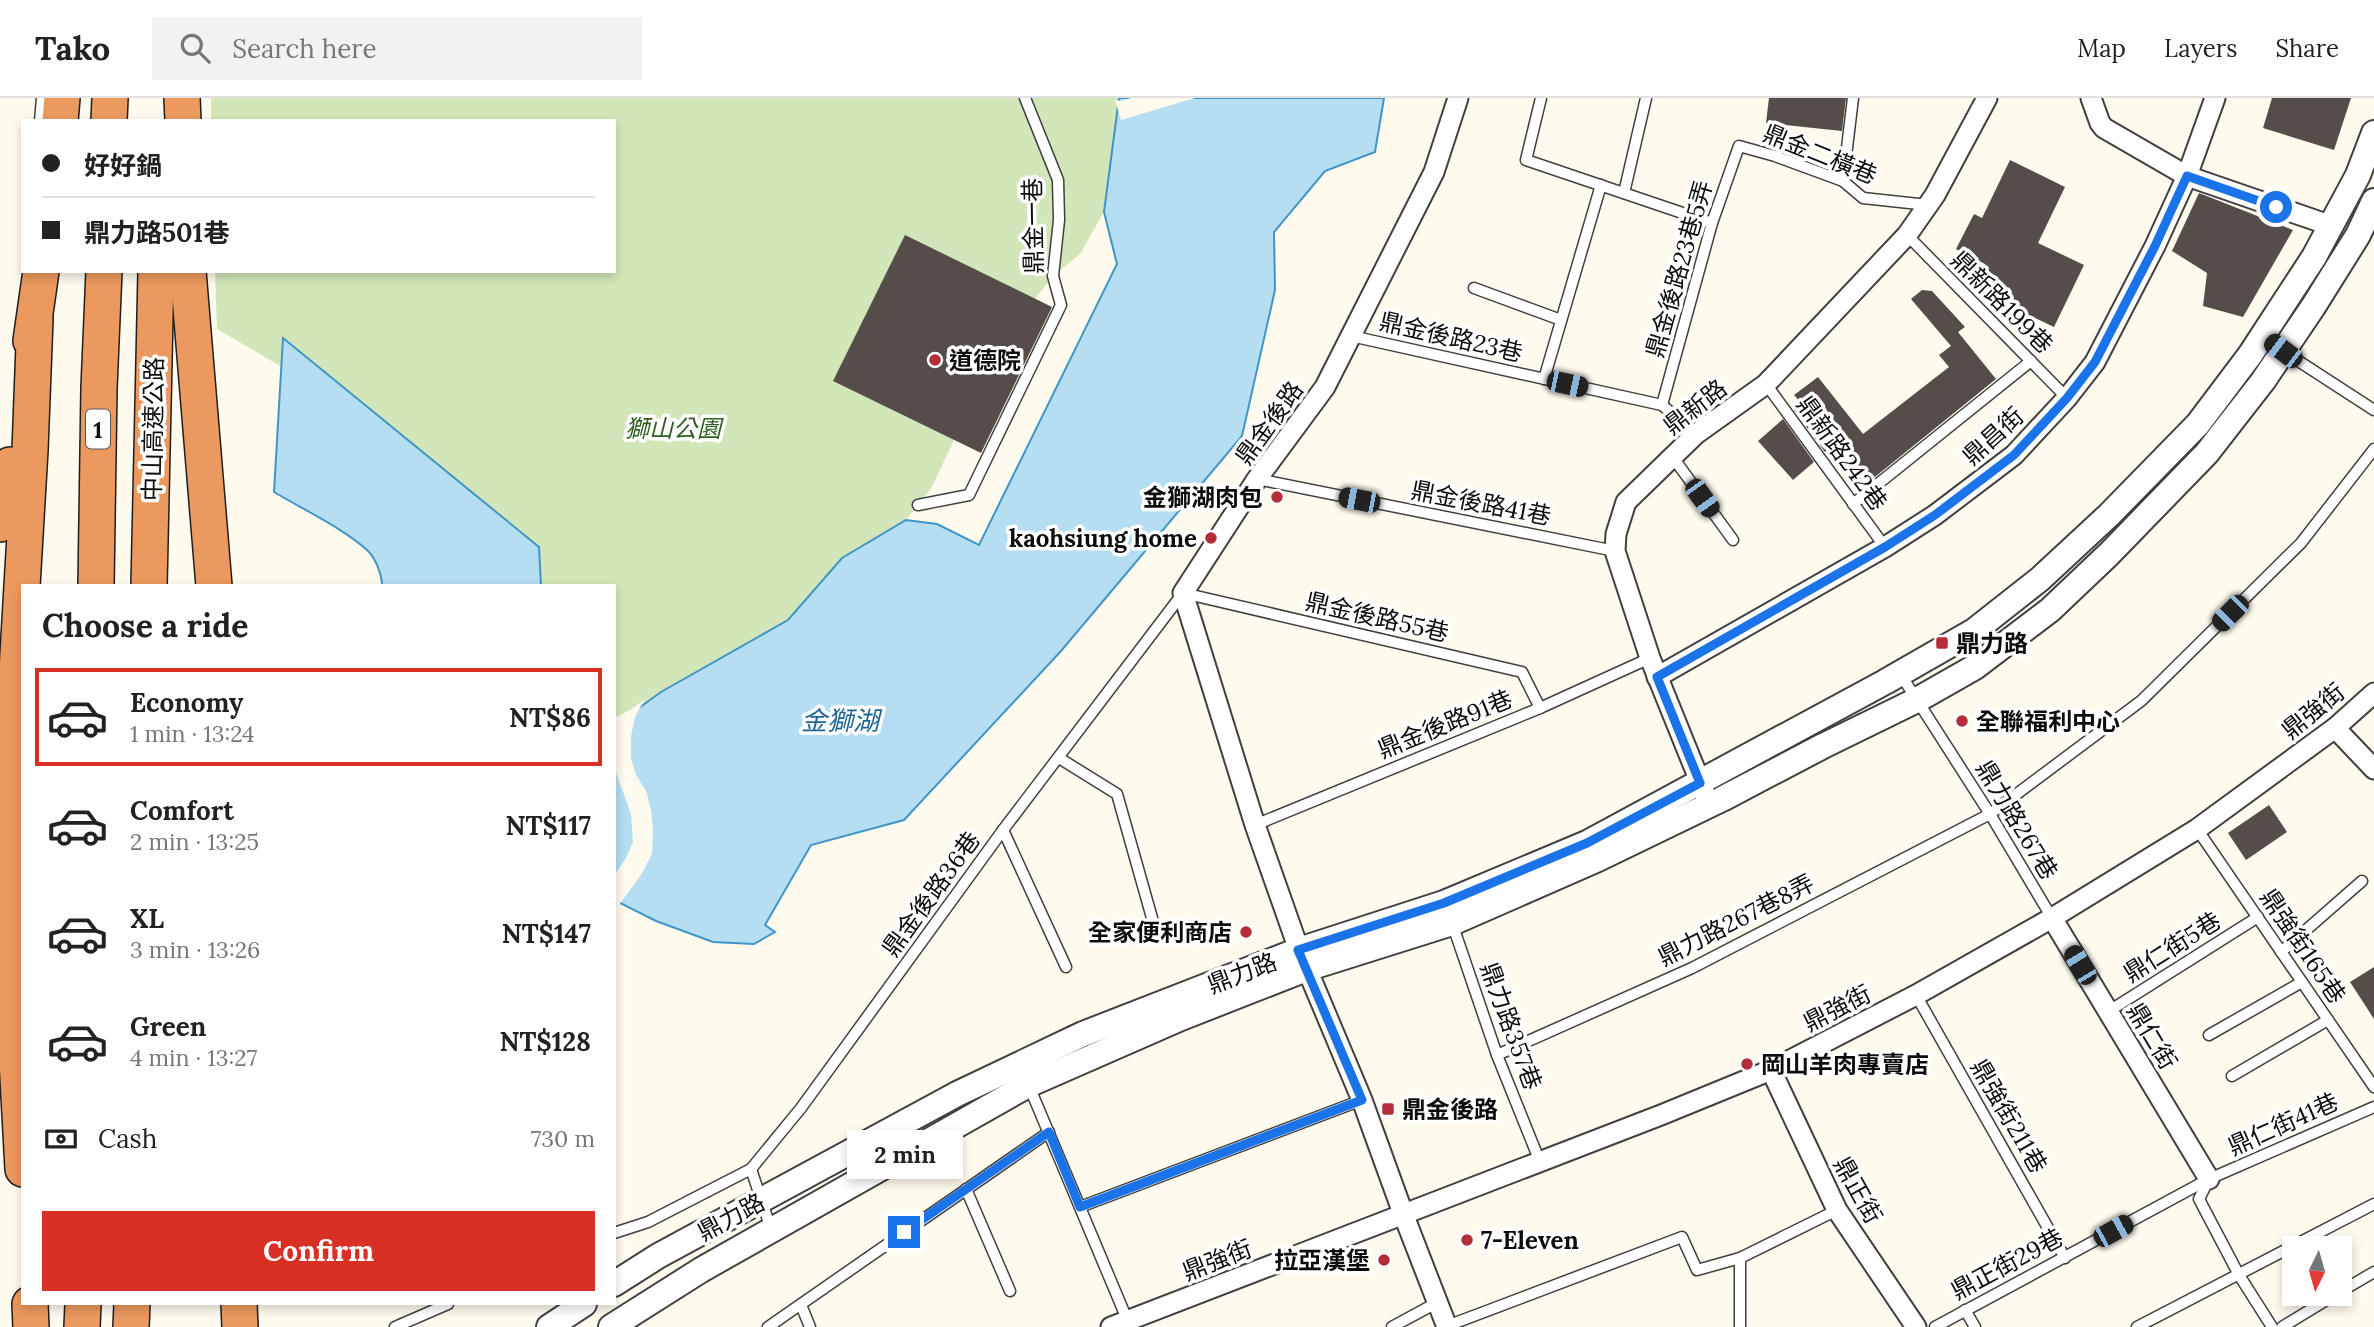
<!DOCTYPE html>
<meta charset="utf-8">
<style>
body{margin:0;font-family:Lora,"Noto Sans TC",serif;background:#f2f2f2;color:#222;height:100vh;display:flex;flex-direction:column;font-size:26px;white-space:nowrap}
*{box-sizing:border-box;margin:0}
p{font-size:23px;color:#767676}
.icon{flex:none;width:38px;height:38px;fill:none;stroke:currentColor;stroke-width:2;stroke-linecap:round;stroke-linejoin:round}
.map{position:relative;flex:1;overflow:hidden}
.drawer{position:absolute;left:21px;top:486px;width:595px;height:721px;display:flex;flex-direction:column;background:#fff;border-radius:0px;box-shadow:0 4px 10px #0003}
.drawer>*{flex:none}
.banner{position:absolute;left:21px;top:21px;width:595px;height:154px;border-radius:0px;box-shadow:0 4px 10px #0003;display:grid;align-content:center;height:154px;padding:0 21px;background:#fff}
.needle{width:46px;rotate:185deg}
.tools{position:absolute;left:2282px;top:1138px;display:grid;gap:14px}
.tools a{display:grid;place-items:center;width:70px;height:70px;border-radius:0px;background:#fff;box-shadow:0 4px 10px #0003;font-size:35px}
.end{position:absolute;width:32px;height:32px;margin:-16px;border:9px solid #1a73e8;background:#fff;box-shadow:0 0 0 4px #fff}
.from{border-radius:50%}
.bubble{position:absolute;height:49px;border-radius:0px;background:#fff;box-shadow:0 4px 10px #0003;font-size:23px;font-weight:800;line-height:49px;text-align:center}
.car{position:absolute;width:21px;height:42px;margin:-21px -10px;border-radius:9px;box-shadow:0 0 5px 2px #0007;background:linear-gradient(#222 24%,#8ab4d8 0 40%,#222 0 76%,#8ab4d8 0 86%,#222 0)}
.banner b{display:flex;align-items:center;gap:24px;height:66px;font-size:26px}
.banner b+b{border-top:2px solid #e0e0e0}
.banner i{width:18px;height:18px;background:#222}
ul{padding:0;list-style:none}
li{display:flex;align-items:center;gap:21px;height:98px;margin:0 14px 10px;padding:0 7px;border:4px solid transparent;border-radius:0px}
li div{flex:1}
li b{display:block;font-size:26px}
li em{font-style:normal;font-weight:800}
li.current{border-color:#d93025}
li>.icon{width:63px;height:63px;stroke-width:1.5}
h2{padding:0 21px;font-size:32px;line-height:84px}
.pay{display:flex;align-items:center;gap:18px;height:77px;padding:0 21px;font-size:26px}
.pay p{margin-inline-start:auto}
.button{display:flex;gap:14px;margin-top:auto;padding:14px 21px}
.button a{flex:1;height:80px;border-radius:0px;background:#d93025;color:#fff;font-size:28px;font-weight:800;line-height:80px;text-align:center}
header{display:flex;align-items:center;gap:42px;box-sizing:border-box;height:98px;padding:0 35px;background:#fff;border-bottom:2px solid #e0e0e0}
header strong{font-size:33px}
nav{display:flex;gap:38px;margin-inline-start:auto;font-size:24px}
.search{width:490px;height:63px;background:#f2f2f2;display:flex;align-items:center;gap:18px;box-sizing:border-box;padding:0 24px;border-radius:0px;color:#767676;font-size:26px}
.map>svg:first-child{display:block}
.green{fill:#d2e6b9}
.water{fill:#b5def2;stroke:#4195c5;stroke-width:2}
.pier{fill:#fefaed}
.building{fill:#554d4a}
.lines{fill:none;stroke-linecap:round;stroke-linejoin:round}
.service-casing{stroke:#404040;stroke-width:13}
.minor-casing{stroke:#404040;stroke-width:23}
.tertiary-casing{stroke:#404040;stroke-width:28}
.motorway-casing{stroke:#1e1e1e;stroke-width:38}
.service{stroke:#fff;stroke-width:10}
.minor{stroke:#fff;stroke-width:19}
.tertiary{stroke:#fff;stroke-width:24}
.motorway{stroke:#eb995e;stroke-width:35}
.route{stroke:#1a73e8;stroke-width:9}
.poi-dot{fill:#b42d39;stroke:#fff;stroke-width:2.5}
.labels{text-anchor:middle;dominant-baseline:central;stroke-width:7;stroke-linejoin:round;paint-order:stroke}
.shield{fill:#fff;stroke:#565656;stroke-width:2}
.shield-label{font-size:23px;font-weight:bold;fill:#0d0d0d}
.street-label{font-size:24px;fill:#0d0d0d;stroke:#fff}
.poi-label{font-size:24px;font-weight:bold;fill:#0d0d0d;stroke:#fff;text-anchor:start}
.park-label{font-size:24px;font-style:italic;fill:#306021;stroke:#fff}
.water-label{font-size:26px;font-style:italic;fill:#1e6697;stroke:#fff}
</style>
<header>
<strong>Tako</strong>
<div class="search"><svg class="icon" aria-label="search" viewBox="0 0 24 24"><circle cx="10" cy="10" r="6"/><path d="M15 15l6 6"/></svg>Search here</div>
<nav><a>Map</a><a>Layers</a><a>Share</a></nav>
</header>
<div class="map">
<svg width="2374" height="1229" viewBox="0 0 2374 1229">
<rect width="100%" height="100%" fill="#fefaed"/>
<polygon class="green" points="211,0 1119,0 1104,114 1080,156 1053,178 1035,201 954,342 931,391 906,422 842,460 788,522 661,594 632,615 614,624 614,488 541,488 539,449 283,241 282,269 217,231 215,173 614,173 614,23 211,23"/>
<g class="water">
<polygon points="1119,0 1384,0 1375,54 1325,73 1274,134 1275,192 1242,338 1061,553 904,722 811,747 765,827 775,834 754,846 713,844 656,823 614,802 614,624 632,615 661,594 788,522 842,460 906,422 937,426 979,447 1117,166 1104,114"/>
<path d="M283 240 539 449 541 488H382C382 477 376 461 368 453 345 431 302 411 274 394Z"/>
</g>
<g class="pier">
<polygon points="1131,0 1195,0 1121,22 1115,2 1121,3"/>
<polygon points="645,601 635,619 631,638 631,660 636,677 646,693 651,712 653,732 652,756 641,777 619,807 614,805 614,778 626,760 633,744 631,716 614,669 614,620 630,612"/>
</g>
<g class="building">
<polygon points="1769,0 1846,0 1842,33 1766,25"/>
<polygon points="2272,0 2351,0 2334,52 2263,30"/>
<polygon points="2010,62 2065,89 2038,145 2084,167 2054,229 2002,204 2006,195 1977,180 1985,166 1956,151 1974,116 1982,120"/>
<polygon points="2199,95 2293,132 2243,219 2203,208 2207,175 2172,153"/>
<polygon points="905,137 1052,209 981,355 833,283"/>
<polygon points="1922,192 1932,193 1965,229 1958,234 1996,281 1865,387 1833,347 1825,354 1794,312 1801,305 1794,297 1818,279 1863,336 1949,269 1939,257 1951,248 1911,201"/>
<polygon points="1783,321 1814,364 1793,382 1758,343"/>
<polygon points="2269,707 2287,734 2246,762 2228,735"/>
<polygon points="2374,869 2374,921 2350,884"/>
</g>
<g class="lines">
<defs>
<g id="service">
<polyline points="1541,0 1526,62 1712,125"/>
<polyline points="40,23 42,0"/>
<polyline points="1843,83 1853,0"/>
<polyline points="1624,95 1646,0"/>
<polyline points="1907,137 2067,300"/>
<polyline points="1474,190 1561,222"/>
<polyline points="1351,238 1662,307 1696,336"/>
<polyline points="2283,253 2374,312"/>
<polyline points="1544,281 1601,87"/>
<polyline points="1766,286 1885,449"/>
<polyline points="1662,307 1712,125 1739,48 1775,58 1843,83 1863,100 1928,107"/>
<polyline points="1672,358 1733,442"/>
<polyline points="1257,381 1615,453"/>
<polyline points="1853,406 2031,263"/>
<polyline points="918,407 969,397 1061,207 1053,178 1059,122 1058,82 1025,0"/>
<polyline points="1901,577 1990,716 2052,820"/>
<polyline points="1059,660 1117,696 1154,827"/>
<polyline points="1255,727 1540,610 1650,560"/>
<polyline points="2197,731 2374,989"/>
<polyline points="1003,732 1066,869"/>
<polyline points="1452,825 1497,957 1540,1064"/>
<polyline points="2281,854 2362,783"/>
<polyline points="1916,897 2065,1160"/>
<polyline points="2109,913 2258,819"/>
<polyline points="2209,937 2302,884"/>
<polyline points="1497,957 1692,870 1990,716 2141,603 2301,445 2374,351"/>
<polyline points="2232,978 2328,922"/>
<polyline points="1029,988 1129,1226"/>
<polyline points="2209,1081 2199,1101 2239,1177 2272,1229"/>
<polyline points="966,1091 1010,1193"/>
<polyline points="1080,1109 1362,1002"/>
<polyline points="771,1131 751,1071 801,1010 1003,732 1183,495 1522,574 1540,610"/>
<polyline points="614,1135 648,1124 751,1071"/>
<polyline points="2340,1194 2374,1174"/>
<polyline points="801,1207 810,1229"/>
<polyline points="1965,1212 1975,1229"/>
<polyline points="1447,1228 1682,1139 1697,1172 1740,1160"/>
<polyline points="395,1229 448,1206"/>
<polyline points="768,1229 1049,1034"/>
<polyline points="1392,1229 1438,1204"/>
<polyline points="1740,1229 1740,1160 1837,1112"/>
<polyline points="1935,1229 2209,1081 2374,1009"/>
<polyline points="2137,1229 2374,1106"/>
<polyline points="2282,1229 2338,1195"/>
</g>
<g id="minor">
<polyline points="2091,0 2100,25 2104,30 2187,78 2332,128"/>
<polyline points="1657,579 1885,449 1935,417 2014,357 2067,300 2095,264 2155,148 2187,78 2215,0"/>
<polyline points="2335,630 2374,671"/>
<polyline points="1705,696 1650,560 1615,453 1616,436 1626,404 1696,336 1766,286 1907,137 1935,97 1987,0"/>
<polyline points="2052,820 2209,1081"/>
<polyline points="1771,972 1837,1112 1916,1229"/>
<polyline points="1111,1229 1661,1017 1771,972 1916,897 2052,820 2197,731 2335,630 2374,595"/>
<polyline points="1447,1229 1404,1118 1362,1002 1299,852 1255,727 1183,495 1257,381 1325,289 1434,74 1458,0"/>
</g>
<g id="tertiary">
<polyline points="614,1186 658,1158 957,996 1083,936 1299,852 1444,805 1587,745 1885,584 1974,533 2040,481 2109,417 2198,326 2250,257 2314,159 2358,77 2374,35"/>
<polyline points="549,1229 584,1206"/>
<polyline points="611,1229 701,1172 1028,987 1181,920 1306,871 1452,825 1598,761 1722,701 1823,648 1917,602 1975,569 2050,512 2109,456 2207,355 2263,283 2313,209 2358,137 2374,103"/>
</g>
<g id="motorway">
<polyline points="182,0 183,23"/>
<polyline points="60,23 62,0"/>
<polyline points="109,23 110,0"/>
<polyline points="188,173 214,488"/>
<polyline points="31,243 41,173"/>
<polyline points="0,426 10,367"/>
<polyline points="96,488 99,290 104,173"/>
<polyline points="149,488 156,173"/>
<polyline points="23,1071 6,761 30,352 35,221"/>
<polyline points="30,1206 31,1229"/>
<polyline points="239,1206 240,1229"/>
<polyline points="82,1229 83,1206"/>
<polyline points="131,1229 132,1206"/>
</g>
</defs>
<use href="#service" class="service-casing"/>
<use href="#minor" class="minor-casing"/>
<use href="#tertiary" class="tertiary-casing"/>
<use href="#motorway" class="motorway-casing"/>
<use href="#service" class="service"/>
<use href="#minor" class="minor"/>
<use href="#tertiary" class="tertiary"/>
<use href="#motorway" class="motorway"/>
</g>
<g class="lines">
<polyline class="route" points="904,1134 1049,1034 1080,1109 1362,1002 1298,852 1444,805 1587,745 1700,685 1657,579 1885,449 1935,417 2014,357 2067,300 2095,264 2155,148 2187,78 2276,109"/>
</g>
<g class="poi-dot">
<circle cx="935" cy="262" r="7"/>
<circle cx="1277" cy="399" r="7"/>
<circle cx="1211" cy="440" r="7"/>
<rect x="1935" y="538" width="14" height="14" rx="3.5"/>
<circle cx="1962" cy="623" r="7"/>
<circle cx="1246" cy="834" r="7"/>
<circle cx="1747" cy="966" r="7"/>
<rect x="1381" y="1004" width="14" height="14" rx="3.5"/>
<circle cx="1467" cy="1142" r="7"/>
<circle cx="1384" cy="1162" r="7"/>
</g>
<g class="labels">
<rect class="shield" x="86" y="311.5" width="24" height="39" rx="5"/>
<g class="shield-label">
<text x="98" y="331">1</text>
</g>
<g class="street-label">
<text transform="translate(1820 56) rotate(22)">鼎金二橫巷</text>
<text transform="translate(1033 128) rotate(-91)">鼎金一巷</text>
<text transform="translate(1679 171) rotate(-74)">鼎金後路23巷5弄</text>
<text transform="translate(2002 204) rotate(45)">鼎新路199巷</text>
<text transform="translate(1451 239) rotate(13)">鼎金後路23巷</text>
<text transform="translate(1695 309) rotate(-38)">鼎新路</text>
<text transform="translate(1269 325) rotate(-54)">鼎金後路</text>
<text transform="translate(153 331) rotate(-89)">中山高速公路</text>
<text transform="translate(1993 338) rotate(-42)">鼎昌街</text>
<text transform="translate(1842 355) rotate(54)">鼎新路242巷</text>
<text transform="translate(1481 405) rotate(11)">鼎金後路41巷</text>
<text transform="translate(1377 519) rotate(13)">鼎金後路55巷</text>
<text transform="translate(2313 613) rotate(-39)">鼎強街</text>
<text transform="translate(1445 626) rotate(-22)">鼎金後路91巷</text>
<text transform="translate(2017 722) rotate(59)">鼎力路267巷</text>
<text transform="translate(931 796) rotate(-54)">鼎金後路36巷</text>
<text transform="translate(1736 822) rotate(-27)">鼎力路267巷8弄</text>
<text transform="translate(2303 848) rotate(56)">鼎強街165巷</text>
<text transform="translate(2172 849) rotate(-32)">鼎仁街5巷</text>
<text transform="translate(1242 875) rotate(-21)">鼎力路</text>
<text transform="translate(1837 910) rotate(-27)">鼎強街</text>
<text transform="translate(1511 928) rotate(70)">鼎力路357巷</text>
<text transform="translate(2152 938) rotate(59)">鼎仁街</text>
<text transform="translate(2009 1018) rotate(60)">鼎強街211巷</text>
<text transform="translate(2283 1026) rotate(-24)">鼎仁街41巷</text>
<text transform="translate(1858 1092) rotate(61)">鼎正街</text>
<text transform="translate(731 1119) rotate(-28)">鼎力路</text>
<text transform="translate(1217 1162) rotate(-21)">鼎強街</text>
<text transform="translate(2007 1166) rotate(-28)">鼎正街29巷</text>
</g>
<g class="poi-label">
<text x="949" y="262">道德院</text>
<text x="1263" y="399" text-anchor="end">金獅湖肉包</text>
<text x="1197" y="440" text-anchor="end">kaohsiung home</text>
<text x="1956" y="545">鼎力路</text>
<text x="1976" y="623">全聯福利中心</text>
<text x="1232" y="834" text-anchor="end">全家便利商店</text>
<text x="1761" y="966">岡山羊肉專賣店</text>
<text x="1402" y="1011">鼎金後路</text>
<text x="1481" y="1142">7-Eleven</text>
<text x="1370" y="1162" text-anchor="end">拉亞漢堡</text>
</g>
<g class="park-label">
<text x="673" y="330">獅山公園</text>
</g>
<g class="water-label">
<text x="840" y="622">金獅湖</text>
</g>
</g>
</svg>
<div class="tools">
<a><svg class="needle" viewBox="-14 -14 28 28"><path d="M0-13l5 13h-10z" fill="#e53935"/><path d="M0 13l5-13h-10z" fill="#767676"/></svg></a>
</div>
<i class="end from" style="left:2276px;top:109px"></i>
<i class="end" style="left:904px;top:1134px"></i>
<div class="bubble" style="left:847px;top:1032px;width:116px">2 min</div>
<i class="car" style="left:2283px;top:253px;rotate:307deg"></i>
<i class="car" style="left:1567px;top:286px;rotate:102deg"></i>
<i class="car" style="left:1702px;top:400px;rotate:144deg"></i>
<i class="car" style="left:1359px;top:402px;rotate:281deg"></i>
<i class="car" style="left:2230px;top:515px;rotate:225deg"></i>
<i class="car" style="left:2080px;top:867px;rotate:329deg"></i>
<i class="car" style="left:2113px;top:1133px;rotate:61deg"></i>
<div class="banner">
<b><i class="from"></i>好好鍋</b>
<b><i></i>鼎力路501巷</b>
</div>
<section class="drawer">
<h2>Choose a ride</h2>
<ul>
<li class="current"><svg class="icon" aria-label="car" viewBox="0 0 24 24"><path d="M5 17H2v-5l4-1 3-4h7l3 4 3 1v5h-3M9 17h6M6 11h13"/><circle cx="7" cy="17" r="2"/><circle cx="17" cy="17" r="2"/></svg><div><b>Economy</b><p>1 min · 13:24</p></div><em>NT$86</em></li>
<li><svg class="icon" aria-label="car" viewBox="0 0 24 24"><path d="M5 17H2v-5l4-1 3-4h7l3 4 3 1v5h-3M9 17h6M6 11h13"/><circle cx="7" cy="17" r="2"/><circle cx="17" cy="17" r="2"/></svg><div><b>Comfort</b><p>2 min · 13:25</p></div><em>NT$117</em></li>
<li><svg class="icon" aria-label="car" viewBox="0 0 24 24"><path d="M5 17H2v-5l4-1 3-4h7l3 4 3 1v5h-3M9 17h6M6 11h13"/><circle cx="7" cy="17" r="2"/><circle cx="17" cy="17" r="2"/></svg><div><b>XL</b><p>3 min · 13:26</p></div><em>NT$147</em></li>
<li><svg class="icon" aria-label="car" viewBox="0 0 24 24"><path d="M5 17H2v-5l4-1 3-4h7l3 4 3 1v5h-3M9 17h6M6 11h13"/><circle cx="7" cy="17" r="2"/><circle cx="17" cy="17" r="2"/></svg><div><b>Green</b><p>4 min · 13:27</p></div><em>NT$128</em></li>
</ul>
<div class="pay"><svg class="icon" aria-label="cash" viewBox="0 0 24 24"><path d="M3 7h18v10H3z"/><circle cx="12" cy="12" r="2"/></svg>Cash<p>730 m</p></div>
<div class="button"><a>Confirm</a></div>
</section>
</div>
